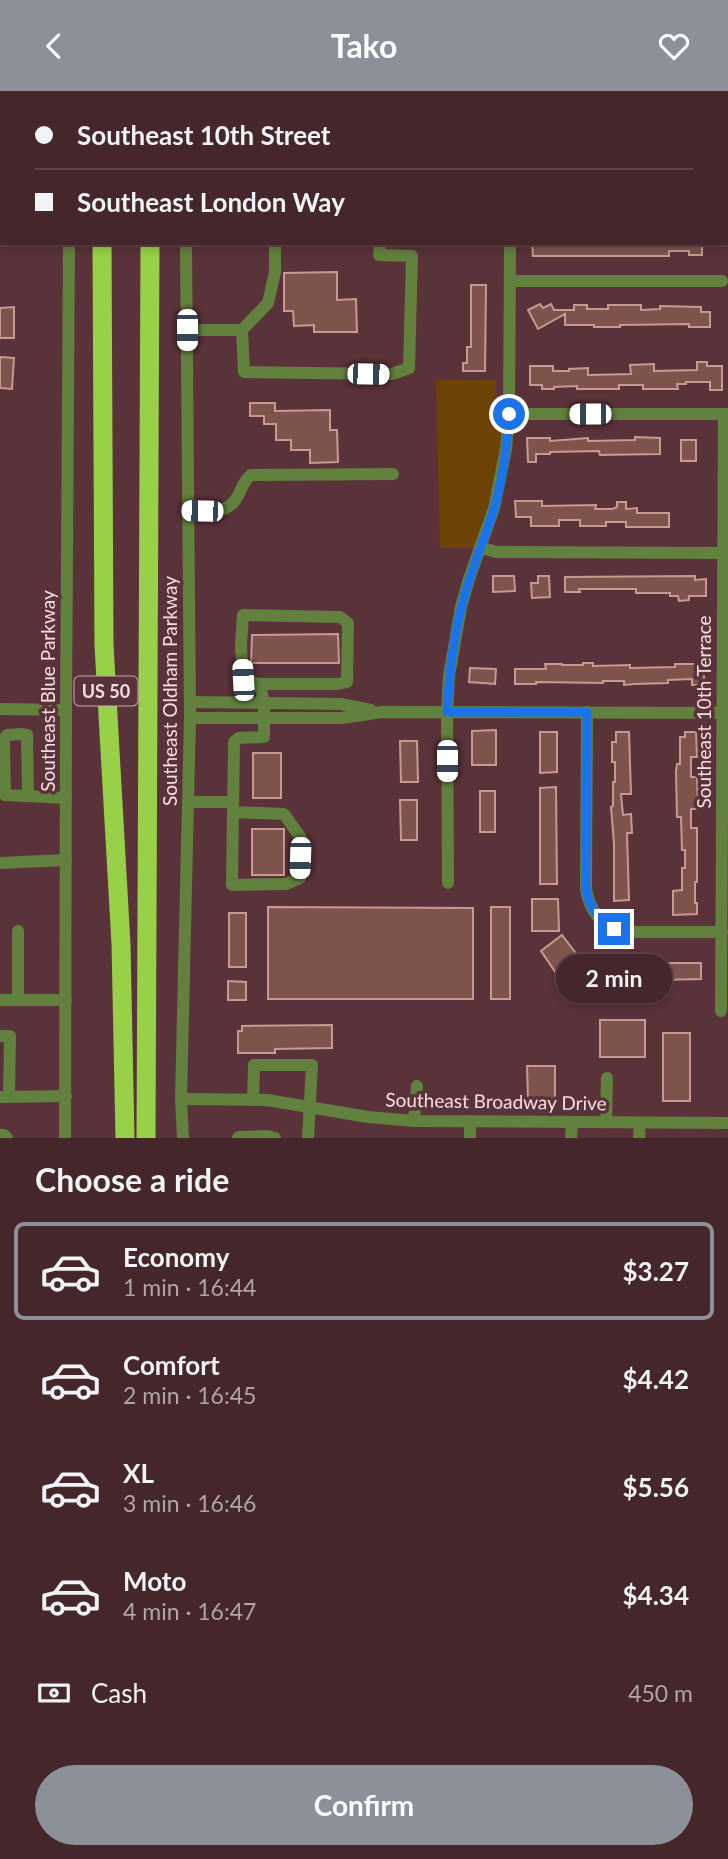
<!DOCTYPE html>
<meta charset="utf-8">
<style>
body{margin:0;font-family:Lato,sans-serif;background:#4e3237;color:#f1f3f6;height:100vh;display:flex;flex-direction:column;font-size:26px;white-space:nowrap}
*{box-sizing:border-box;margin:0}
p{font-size:23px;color:#afa5a9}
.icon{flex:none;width:38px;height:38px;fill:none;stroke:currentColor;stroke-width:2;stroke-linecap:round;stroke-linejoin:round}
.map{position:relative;height:1047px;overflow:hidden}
.panel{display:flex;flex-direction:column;background:#44262b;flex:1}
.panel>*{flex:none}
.guide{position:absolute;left:0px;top:0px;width:728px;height:154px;box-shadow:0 4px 10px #0003,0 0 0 2px #5c4347;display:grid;align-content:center;height:154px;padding:0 35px;background:#44262b}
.end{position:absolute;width:32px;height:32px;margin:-16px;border:9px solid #1a73e8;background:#fff;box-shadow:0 0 0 4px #fff}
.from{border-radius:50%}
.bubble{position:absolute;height:49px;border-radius:24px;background:#44262b;box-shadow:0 4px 10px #0003,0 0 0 2px #5c4347;font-size:23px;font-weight:700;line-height:49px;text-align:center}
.car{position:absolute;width:21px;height:42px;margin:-21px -10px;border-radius:9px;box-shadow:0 0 5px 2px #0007;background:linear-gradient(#fff 24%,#345 0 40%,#fff 0 76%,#345 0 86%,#fff 0)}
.guide b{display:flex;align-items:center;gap:24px;height:66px;font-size:26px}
.guide b+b{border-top:2px solid #5c4347}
.guide i{width:18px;height:18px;background:#f1f3f6}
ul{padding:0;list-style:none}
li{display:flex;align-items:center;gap:21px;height:98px;margin:0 14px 10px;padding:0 21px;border:4px solid transparent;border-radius:10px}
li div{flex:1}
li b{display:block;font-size:26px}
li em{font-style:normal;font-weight:700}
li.current{border-color:#8c9099}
li>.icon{width:63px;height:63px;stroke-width:1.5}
h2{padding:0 35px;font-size:32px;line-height:84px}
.pay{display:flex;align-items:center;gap:18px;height:77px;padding:0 35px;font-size:26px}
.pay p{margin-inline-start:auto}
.button{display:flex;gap:14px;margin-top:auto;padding:14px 35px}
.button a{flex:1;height:80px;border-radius:42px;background:#8c9099;color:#fff;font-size:28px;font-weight:700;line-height:80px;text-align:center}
header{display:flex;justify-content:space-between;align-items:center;height:91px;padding:0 35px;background:#8c9099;color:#fff;font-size:32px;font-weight:700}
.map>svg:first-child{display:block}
.green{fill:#6d4305}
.building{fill:#7d534c;stroke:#c89992;stroke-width:2}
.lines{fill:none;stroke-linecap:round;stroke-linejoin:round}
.minor{stroke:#62803e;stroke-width:12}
.highway{stroke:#98d147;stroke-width:19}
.route{stroke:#1a73e8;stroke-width:9}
.labels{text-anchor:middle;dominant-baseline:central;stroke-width:7;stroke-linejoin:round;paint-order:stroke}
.shield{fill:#5a3239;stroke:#c9aaaf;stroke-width:2}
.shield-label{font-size:18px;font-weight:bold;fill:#f8dee1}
.street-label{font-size:19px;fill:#f8dee1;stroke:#5a3239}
</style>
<header><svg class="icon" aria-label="back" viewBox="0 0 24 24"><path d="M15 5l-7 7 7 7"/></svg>Tako<svg class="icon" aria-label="heart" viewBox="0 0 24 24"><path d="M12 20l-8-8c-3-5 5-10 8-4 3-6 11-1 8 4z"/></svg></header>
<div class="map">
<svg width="728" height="1047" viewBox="0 0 728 1047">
<rect width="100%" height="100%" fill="#5a3239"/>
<path class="green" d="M436 289H496V316H502C506 365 488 411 474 457H440Z"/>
<g class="building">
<polygon points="532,152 702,152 702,164 689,164 689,160 669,160 669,165 533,165"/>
<polygon points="337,181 337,209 356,208 357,241 314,241 314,234 294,235 293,220 284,220 284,182"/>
<polygon points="471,194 486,194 485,280 463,280 463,272 467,272 467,256 471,256"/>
<polygon points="540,213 543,217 551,213 554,219 574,219 574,214 587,214 587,218 608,218 608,214 641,214 641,219 660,218 660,215 701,216 701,221 710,221 710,236 689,236 689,233 620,234 620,236 594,236 594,234 565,234 565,223 538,238 528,219"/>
<polygon points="14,216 14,247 0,247 0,217"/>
<polygon points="0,266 14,267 12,298 0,297"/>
<polygon points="697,271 707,271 707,275 722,275 722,299 710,299 710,291 686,291 686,293 677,293 678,298 643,298 643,294 619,294 619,298 577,298 577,295 554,296 554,298 542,298 542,294 530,294 530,275 553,275 553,280 569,280 569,278 588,277 588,284 631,283 630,274 654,273 654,280 697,279"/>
<polygon points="250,312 275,312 275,320 330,319 330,339 337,339 338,371 310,372 310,359 291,359 291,349 276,349 276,333 264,333 264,325 250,325"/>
<polygon points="635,346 660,347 660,363 600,364 599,360 550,361 550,363 536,363 536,371 528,371 527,347 550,347 550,350 588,347 588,350 635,349"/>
<rect x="681" y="349" width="15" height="21"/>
<polygon points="515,410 542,410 542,415 596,414 595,418 612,418 617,416 617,411 626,411 626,418 637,417 637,422 669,422 669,436 626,436 626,431 606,431 606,435 580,435 580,429 559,429 559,435 531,435 531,426 516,426"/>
<polygon points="493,485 514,485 515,500 493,501"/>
<polygon points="538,485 549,485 550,506 532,507 531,492 538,492"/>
<polygon points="695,485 695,489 706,488 706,505 689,505 689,509 679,510 678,505 670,505 670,502 636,502 636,498 579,498 580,501 565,501 565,486"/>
<polygon points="338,543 339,572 251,572 252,544"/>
<polygon points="583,572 593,572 593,575 630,574 630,577 675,576 675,573 704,573 704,594 692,594 692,588 668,589 668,592 635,593 624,594 624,590 603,590 603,592 536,591 536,593 515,593 515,578 546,578 545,573 562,573 562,574 583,574"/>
<polygon points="470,577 496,578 495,593 469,591"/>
<polygon points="496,639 496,674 472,674 472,640"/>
<polygon points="540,641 557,641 557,681 540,682"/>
<polygon points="616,641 629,641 631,703 621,703 623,724 631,723 632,742 627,742 629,809 614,810 614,753 611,716 613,715 613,691 615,691 615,671 612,671 612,651 616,651"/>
<polygon points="685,641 696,641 697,666 691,666 691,686 697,686 698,718 691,718 691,737 697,737 697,791 695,791 695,812 697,812 697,823 673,824 673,800 682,799 682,777 685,777 685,759 682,759 681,726 677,726 676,680 677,673 680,673 680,646 685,646"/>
<polygon points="400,650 417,650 418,691 401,691"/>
<rect x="253" y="662" width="28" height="45"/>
<polygon points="556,696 557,793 540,793 540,697"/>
<rect x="480" y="700" width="15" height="41"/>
<polygon points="400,709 417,709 417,749 401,749"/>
<rect x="252" y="738" width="32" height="46"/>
<polygon points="532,808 558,808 559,840 532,840"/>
<polygon points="268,816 473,817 473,908 268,908"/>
<rect x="491" y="816" width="19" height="92"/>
<rect x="229" y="822" width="17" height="54"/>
<polygon points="562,844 581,869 558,885 541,860"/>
<rect x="599" y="872" width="40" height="17"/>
<polygon points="660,872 701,872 701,888 661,889"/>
<polygon points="228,890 246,891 246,909 228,909"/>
<rect x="600" y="929" width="45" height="37"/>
<polygon points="332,934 332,957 275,958 275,962 238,962 238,940 242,940 242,935"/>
<rect x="663" y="942" width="27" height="68"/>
<polygon points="527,975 555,975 555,1009 528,1009"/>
</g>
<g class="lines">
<g class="minor">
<polyline points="184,0 184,2"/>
<polyline points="274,0 274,2"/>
<polyline points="409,0 409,2"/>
<polyline points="71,2 71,0"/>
<polyline points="246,2 246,0"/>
<polyline points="381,2 381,0"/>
<polyline points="510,2 510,0"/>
<polyline points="726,58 728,58"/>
<polyline points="510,190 722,190"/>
<polyline points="186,239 242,239 244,281 392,283 409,277 412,165 379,164 380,152"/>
<polyline points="242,239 268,212 275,181 275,152"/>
<polyline points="509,323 728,323"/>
<path d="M188 420C204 420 226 424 236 408 242 399 242 391 251 384L393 383"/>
<polyline points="480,456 496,461 723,462"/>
<polyline points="190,611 341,613 371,619"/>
<polyline points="0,618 66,619"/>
<path d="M587 621 586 797C589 821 602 835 625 841H722"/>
<polyline points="190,627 342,627 382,621 728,622"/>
<polyline points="28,705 27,644 21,643 7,644 4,648 5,704 66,707"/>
<polyline points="188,711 233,711"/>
<polyline points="233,721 284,723 301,747 300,787 286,793 232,794 234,651 239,647 264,646 264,612 260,593 243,589 241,554 243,524 340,526 348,532 347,591 338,593 260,593"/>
<polyline points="0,772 66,769"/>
<polyline points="448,792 447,621 449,585 461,516 469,488 494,417 506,358 509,323 510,152"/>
<polyline points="18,840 18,909"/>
<polyline points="0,909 66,909"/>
<polyline points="721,920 724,323"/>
<polyline points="0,945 10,945 9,1006"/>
<polyline points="0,1006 66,1005"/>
<polyline points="181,1008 267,1009 368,1026 414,1030 728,1032"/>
<polyline points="253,1009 254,974 312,974 308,1047"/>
<polyline points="414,1030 417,995"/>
<polyline points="606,1031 607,987"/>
<polyline points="0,1044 4,1044 7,1047"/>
<polyline points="65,1047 66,619 69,152"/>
<polyline points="183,1047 181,1008 190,627 186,152"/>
<polyline points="238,1047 239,1046 267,1045 275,1047"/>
<polyline points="470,1047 470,1030"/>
<polyline points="571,1047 572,1031"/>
<polyline points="639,1047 640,1032"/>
</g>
<g class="highway">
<polyline points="103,2 103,0"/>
<polyline points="150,2 150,0"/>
<polyline points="102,152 104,554 121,853 125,1047"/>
<polyline points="146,1047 150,152"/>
</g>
</g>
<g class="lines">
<path class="route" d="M509 323C507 355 503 387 494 418 484 450 470 481 462 514 453 549 449 585 447 621H587L586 797C589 817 597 828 614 838"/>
</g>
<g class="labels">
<rect class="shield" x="74.5" y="585.5" width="63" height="29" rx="5"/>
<g class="shield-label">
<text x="106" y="600">US 50</text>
</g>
<g class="street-label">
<text transform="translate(47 600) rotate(-90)">Southeast Blue Parkway</text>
<text transform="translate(169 600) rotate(-90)">Southeast Oldham Parkway</text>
<text transform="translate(703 621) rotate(-90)">Southeast 10th Terrace</text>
<text transform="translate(496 1010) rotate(1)">Southeast Broadway Drive</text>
</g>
</g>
</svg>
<i class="end from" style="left:509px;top:323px"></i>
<i class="end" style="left:614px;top:838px"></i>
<div class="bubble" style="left:556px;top:863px;width:116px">2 min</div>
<i class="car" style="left:187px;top:239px;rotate:180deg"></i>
<i class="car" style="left:368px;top:283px;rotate:91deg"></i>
<i class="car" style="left:590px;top:323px;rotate:270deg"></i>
<i class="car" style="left:202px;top:420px;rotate:271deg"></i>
<i class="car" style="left:243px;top:589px;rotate:357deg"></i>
<i class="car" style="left:447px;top:670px;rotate:180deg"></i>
<i class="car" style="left:300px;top:767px;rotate:182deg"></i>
<div class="guide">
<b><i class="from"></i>Southeast 10th Street</b>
<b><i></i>Southeast London Way</b>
</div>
</div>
<section class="panel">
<h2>Choose a ride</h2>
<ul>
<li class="current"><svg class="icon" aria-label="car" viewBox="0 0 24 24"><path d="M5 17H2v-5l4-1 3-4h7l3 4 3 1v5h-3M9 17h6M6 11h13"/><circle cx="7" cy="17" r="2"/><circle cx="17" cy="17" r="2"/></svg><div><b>Economy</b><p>1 min · 16:44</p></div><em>$3.27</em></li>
<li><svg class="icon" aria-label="car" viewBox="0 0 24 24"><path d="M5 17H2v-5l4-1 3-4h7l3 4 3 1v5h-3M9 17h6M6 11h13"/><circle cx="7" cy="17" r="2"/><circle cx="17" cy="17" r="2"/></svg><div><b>Comfort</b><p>2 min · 16:45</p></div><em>$4.42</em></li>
<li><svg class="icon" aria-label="car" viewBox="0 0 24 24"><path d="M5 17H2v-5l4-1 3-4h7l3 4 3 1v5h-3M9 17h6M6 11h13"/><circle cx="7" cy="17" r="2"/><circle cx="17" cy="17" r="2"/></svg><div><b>XL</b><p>3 min · 16:46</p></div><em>$5.56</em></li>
<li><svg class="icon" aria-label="car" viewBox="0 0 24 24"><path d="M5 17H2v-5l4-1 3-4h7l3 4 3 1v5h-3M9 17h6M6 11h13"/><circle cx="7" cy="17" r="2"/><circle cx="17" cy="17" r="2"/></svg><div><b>Moto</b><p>4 min · 16:47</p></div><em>$4.34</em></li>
</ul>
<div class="pay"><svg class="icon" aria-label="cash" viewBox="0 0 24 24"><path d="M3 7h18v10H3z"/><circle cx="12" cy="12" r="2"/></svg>Cash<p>450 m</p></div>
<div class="button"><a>Confirm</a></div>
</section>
